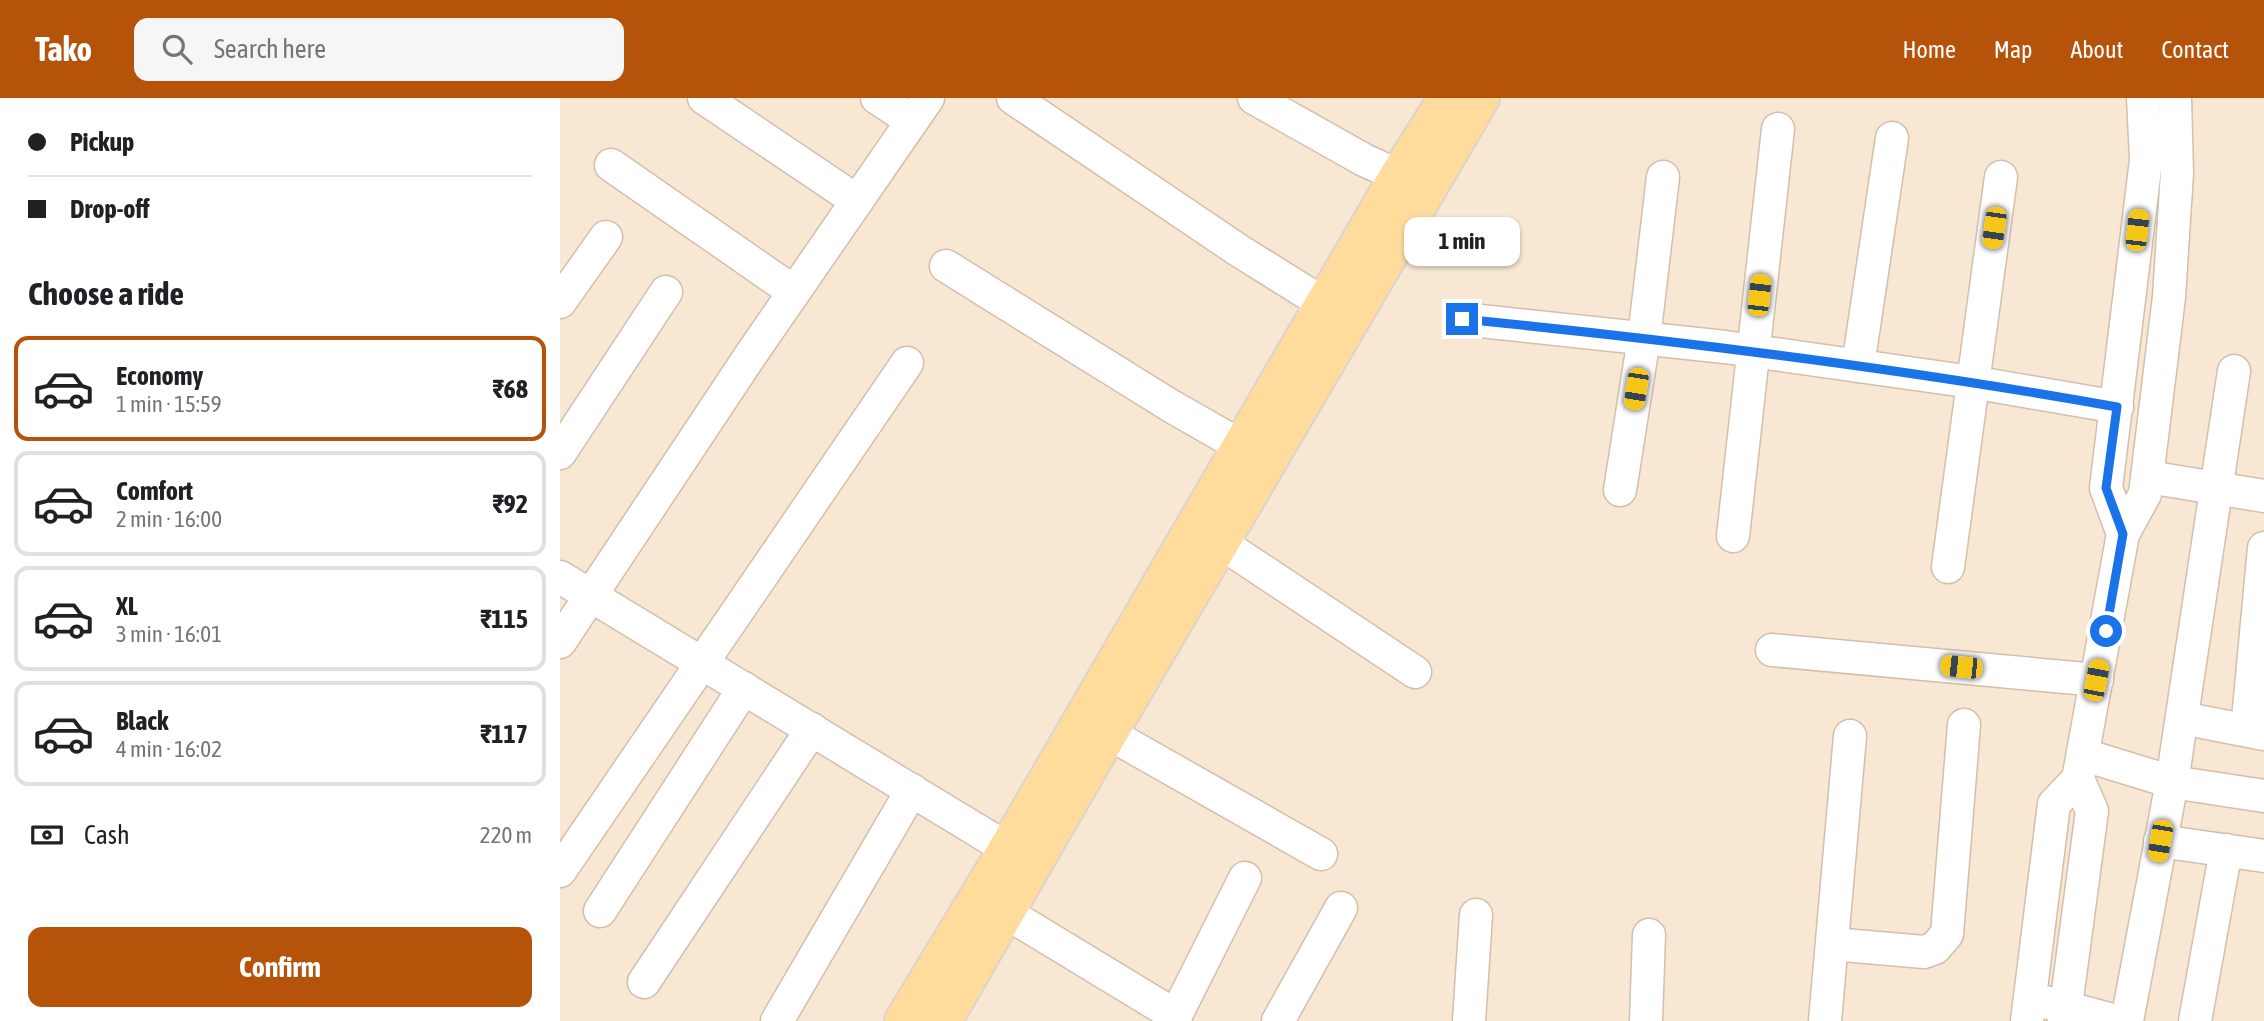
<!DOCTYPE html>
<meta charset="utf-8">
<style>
body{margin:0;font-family:"Asap Condensed",sans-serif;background:#f6f6f6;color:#202124;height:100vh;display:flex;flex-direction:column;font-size:26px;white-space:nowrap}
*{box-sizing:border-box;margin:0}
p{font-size:23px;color:#757577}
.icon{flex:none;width:38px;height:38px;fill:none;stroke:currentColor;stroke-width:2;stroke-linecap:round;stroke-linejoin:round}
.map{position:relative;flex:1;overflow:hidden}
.panel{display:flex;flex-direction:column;background:#fff;width:560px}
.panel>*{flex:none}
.hud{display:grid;align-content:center;height:154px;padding:0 28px;background:#fff}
.end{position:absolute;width:32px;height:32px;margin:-16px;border:9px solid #1a73e8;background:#fff;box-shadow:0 0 0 4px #fff}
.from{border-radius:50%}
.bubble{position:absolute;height:49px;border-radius:14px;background:#fff;box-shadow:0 2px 5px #0004;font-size:23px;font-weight:700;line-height:49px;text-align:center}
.car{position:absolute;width:21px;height:42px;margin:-21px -10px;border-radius:9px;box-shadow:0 0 5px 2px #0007;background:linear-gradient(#f5c518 24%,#345 0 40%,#f5c518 0 76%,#345 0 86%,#f5c518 0)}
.hud b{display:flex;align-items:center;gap:24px;height:66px;font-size:26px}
.hud b+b{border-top:2px solid #e0e0e0}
.hud i{width:18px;height:18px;background:#202124}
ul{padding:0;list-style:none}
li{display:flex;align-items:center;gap:21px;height:105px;margin:0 14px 10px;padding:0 14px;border:4px solid #e0e0e0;border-radius:14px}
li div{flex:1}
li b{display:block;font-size:26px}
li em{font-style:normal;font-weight:700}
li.selected{border-color:#b45309}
li>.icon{width:63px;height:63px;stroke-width:1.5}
h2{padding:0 28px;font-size:32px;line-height:84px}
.pay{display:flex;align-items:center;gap:18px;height:77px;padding:0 28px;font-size:26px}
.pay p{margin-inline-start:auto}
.button{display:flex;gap:14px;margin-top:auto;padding:14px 28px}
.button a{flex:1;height:80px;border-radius:14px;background:#b45309;color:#fff;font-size:28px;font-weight:700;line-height:80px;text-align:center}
header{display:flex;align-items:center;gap:42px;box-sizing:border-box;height:98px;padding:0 35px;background:#b45309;color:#fff}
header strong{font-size:33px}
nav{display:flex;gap:38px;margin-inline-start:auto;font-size:24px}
.search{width:490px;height:63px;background:#f6f6f6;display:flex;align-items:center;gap:18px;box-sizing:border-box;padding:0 24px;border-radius:14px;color:#757577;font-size:26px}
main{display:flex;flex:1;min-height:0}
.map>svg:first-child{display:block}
.residential{fill:#f7e7d3}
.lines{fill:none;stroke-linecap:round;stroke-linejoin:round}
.minor-casing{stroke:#d4bead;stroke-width:35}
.major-casing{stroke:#ddd4cf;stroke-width:42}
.minor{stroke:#fff;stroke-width:32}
.major{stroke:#ffdb9c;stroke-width:38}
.route{stroke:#1a73e8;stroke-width:9}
</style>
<header>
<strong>Tako</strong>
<div class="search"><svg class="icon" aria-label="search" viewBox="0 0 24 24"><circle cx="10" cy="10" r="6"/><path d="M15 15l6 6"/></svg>Search here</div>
<nav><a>Home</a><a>Map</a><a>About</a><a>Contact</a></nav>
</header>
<main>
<section class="panel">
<div class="hud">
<b><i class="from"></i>Pickup</b>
<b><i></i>Drop-off</b>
</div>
<h2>Choose a ride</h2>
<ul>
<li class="selected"><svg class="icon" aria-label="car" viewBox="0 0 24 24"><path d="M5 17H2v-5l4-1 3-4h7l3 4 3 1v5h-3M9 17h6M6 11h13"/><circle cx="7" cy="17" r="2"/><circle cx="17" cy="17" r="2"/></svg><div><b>Economy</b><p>1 min · 15:59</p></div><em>₹68</em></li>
<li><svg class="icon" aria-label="car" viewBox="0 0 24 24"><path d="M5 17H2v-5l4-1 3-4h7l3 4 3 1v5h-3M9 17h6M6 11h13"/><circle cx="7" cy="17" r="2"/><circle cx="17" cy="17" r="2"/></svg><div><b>Comfort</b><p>2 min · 16:00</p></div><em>₹92</em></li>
<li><svg class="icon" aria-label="car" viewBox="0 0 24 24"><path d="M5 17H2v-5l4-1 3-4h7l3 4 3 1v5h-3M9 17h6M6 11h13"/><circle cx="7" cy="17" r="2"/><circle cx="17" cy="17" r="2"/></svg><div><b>XL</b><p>3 min · 16:01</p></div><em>₹115</em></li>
<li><svg class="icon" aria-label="car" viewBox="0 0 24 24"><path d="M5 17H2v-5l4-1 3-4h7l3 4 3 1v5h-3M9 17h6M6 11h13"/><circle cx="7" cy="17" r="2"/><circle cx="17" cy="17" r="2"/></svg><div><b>Black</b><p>4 min · 16:02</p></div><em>₹117</em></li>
</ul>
<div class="pay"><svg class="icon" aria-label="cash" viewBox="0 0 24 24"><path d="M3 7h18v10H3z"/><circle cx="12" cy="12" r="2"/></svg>Cash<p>220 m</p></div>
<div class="button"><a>Confirm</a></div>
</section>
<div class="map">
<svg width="1704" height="923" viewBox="0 0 1704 923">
<rect width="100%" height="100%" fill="#fef5e6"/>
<rect class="residential" x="0" y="0" width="1704" height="923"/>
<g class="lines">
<defs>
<g id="minor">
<polyline points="144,0 297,103"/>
<polyline points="317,0 352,23"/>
<polyline points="453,0 678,152 766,207"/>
<polyline points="694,0 804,62 839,78"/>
<polyline points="51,67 234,194"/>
<polyline points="386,168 611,308 681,348"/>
<polyline points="0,204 46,139"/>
<polyline points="902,221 1165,249 1412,284 1557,309"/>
<polyline points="1298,268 1332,40"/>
<polyline points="0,355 106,194"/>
<polyline points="1588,379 1704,398"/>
<polyline points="1060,392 1084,240 1103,79"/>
<polyline points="1563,436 1546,390 1586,62 1583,0"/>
<polyline points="1173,438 1218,31"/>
<polyline points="661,445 855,574"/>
<polyline points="1388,469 1441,79"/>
<polyline points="0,479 448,751"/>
<polyline points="0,544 190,258 368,0"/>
<polyline points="1212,552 1537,582"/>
<polyline points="1622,620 1704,636"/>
<polyline points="1687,632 1704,450"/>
<polyline points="548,635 761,756"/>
<polyline points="1524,657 1612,684 1704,698"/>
<polyline points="1600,743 1704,758"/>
<polyline points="0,773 347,265"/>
<polyline points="40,813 184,590"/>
<polyline points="445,814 616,918"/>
<polyline points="1272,846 1364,854 1375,850 1387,836 1404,627"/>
<polyline points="84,884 252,631"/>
<polyline points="1485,904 1556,923"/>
<polyline points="217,923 352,692"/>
<polyline points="613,923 685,780"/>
<polyline points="718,923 781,810"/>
<polyline points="909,923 916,817"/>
<polyline points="1086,923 1089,837"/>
<polyline points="1265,923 1290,638"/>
<polyline points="1467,923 1494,706 1518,681 1563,436 1585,396 1609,199 1617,75 1615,0"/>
<polyline points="1504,923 1532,713 1518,681"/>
<polyline points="1567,923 1612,684 1674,273"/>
<polyline points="1635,923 1666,752"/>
</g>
<g id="major">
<polyline points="344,923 448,751 839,78 888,0"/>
<polyline points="382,923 548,635 920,0"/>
</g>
</defs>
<use href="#minor" class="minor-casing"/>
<use href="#major" class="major-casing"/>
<use href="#minor" class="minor"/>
<use href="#major" class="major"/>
</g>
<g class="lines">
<path class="route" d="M902 221C1122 243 1340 270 1557 309L1546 390 1563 436 1546 533"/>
</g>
</svg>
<i class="end from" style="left:1546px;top:533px"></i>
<i class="end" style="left:902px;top:221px"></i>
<div class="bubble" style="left:844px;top:119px;width:116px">1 min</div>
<i class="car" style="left:1434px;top:130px;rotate:188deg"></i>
<i class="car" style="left:1577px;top:132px;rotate:6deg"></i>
<i class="car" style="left:1199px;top:197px;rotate:6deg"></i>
<i class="car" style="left:1076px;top:291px;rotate:189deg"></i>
<i class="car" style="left:1401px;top:569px;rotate:276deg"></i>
<i class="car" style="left:1536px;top:582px;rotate:11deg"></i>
<i class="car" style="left:1600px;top:743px;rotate:190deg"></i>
</div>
</main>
